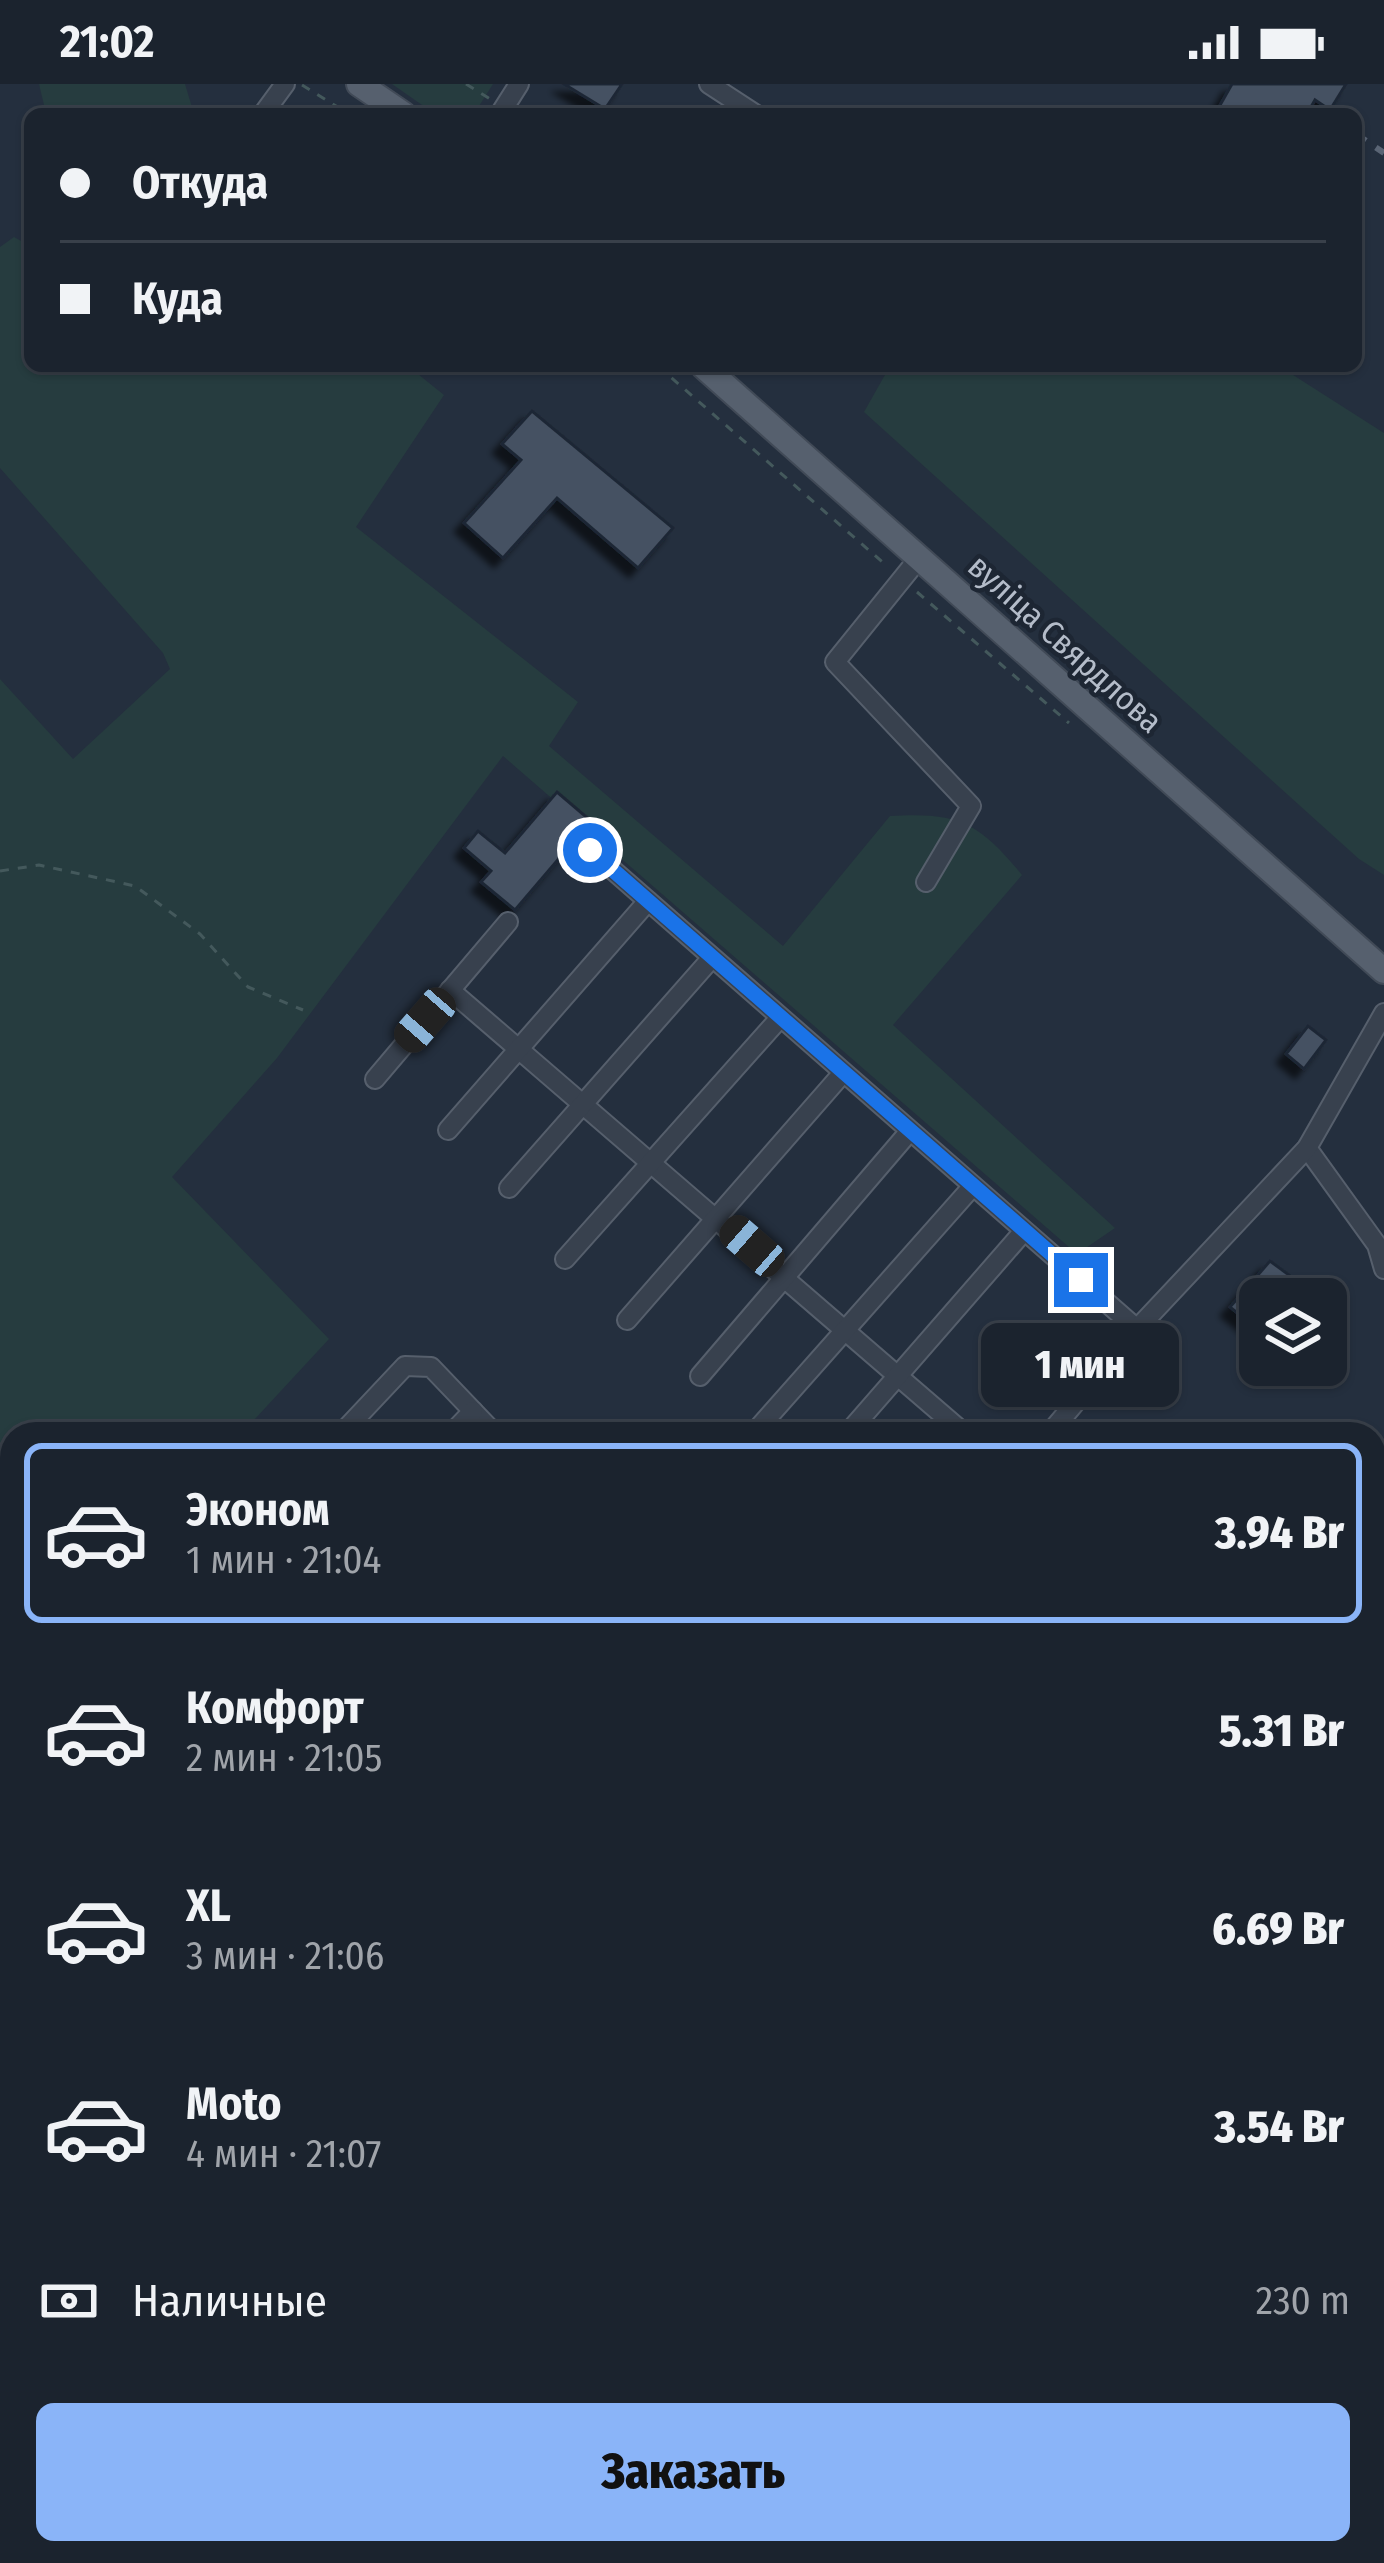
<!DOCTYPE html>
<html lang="ru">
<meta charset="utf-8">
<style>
body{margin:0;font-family:"Fira Sans Condensed",sans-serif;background:#242b36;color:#f1f3f6;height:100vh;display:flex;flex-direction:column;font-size:45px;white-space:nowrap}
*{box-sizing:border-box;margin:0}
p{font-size:39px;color:#a0a4aa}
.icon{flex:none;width:66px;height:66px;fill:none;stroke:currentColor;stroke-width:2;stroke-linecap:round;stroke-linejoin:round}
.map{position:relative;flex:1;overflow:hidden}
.details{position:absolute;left:0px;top:1338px;width:1386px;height:1143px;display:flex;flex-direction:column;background:#1b232e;border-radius:36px 36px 0 0;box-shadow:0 3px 9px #0004,0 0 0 3px #39404a}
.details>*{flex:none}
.hud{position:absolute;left:24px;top:24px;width:1338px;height:264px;border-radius:18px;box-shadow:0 3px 9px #0004,0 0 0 3px #39404a;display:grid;align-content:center;height:264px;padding:0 36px;background:#1b232e}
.tools{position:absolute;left:1239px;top:1194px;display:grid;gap:24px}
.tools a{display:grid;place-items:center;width:108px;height:108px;border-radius:18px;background:#1b232e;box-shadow:0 3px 9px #0004,0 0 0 3px #39404a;font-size:60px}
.end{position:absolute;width:54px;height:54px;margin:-27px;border:15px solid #1a73e8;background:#fff;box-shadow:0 0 0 6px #fff}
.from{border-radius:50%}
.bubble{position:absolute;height:84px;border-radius:18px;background:#1b232e;box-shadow:0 3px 9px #0004,0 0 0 3px #39404a;font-size:39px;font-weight:800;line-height:84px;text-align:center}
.car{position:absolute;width:36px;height:72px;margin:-36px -18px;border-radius:15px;box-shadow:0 0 9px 3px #0007;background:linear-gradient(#222 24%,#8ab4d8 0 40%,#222 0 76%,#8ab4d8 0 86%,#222 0)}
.hud b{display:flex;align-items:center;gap:42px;height:114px;font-size:45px}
.hud b+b{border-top:3px solid #39404a}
.hud i{width:30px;height:30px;background:#f1f3f6}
ul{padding:21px 0 0;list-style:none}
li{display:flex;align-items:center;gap:36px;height:180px;margin:0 24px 18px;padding:0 12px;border:6px solid transparent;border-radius:18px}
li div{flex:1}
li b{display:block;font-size:45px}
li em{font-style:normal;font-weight:800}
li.current{border-color:#8ab4f8}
li>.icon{width:108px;height:108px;stroke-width:1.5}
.pay{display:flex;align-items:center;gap:30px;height:132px;padding:0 36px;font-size:45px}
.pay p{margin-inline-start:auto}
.cta{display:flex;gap:24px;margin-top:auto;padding:24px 36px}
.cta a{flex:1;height:138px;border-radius:18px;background:#8ab4f8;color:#111;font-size:48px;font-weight:800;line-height:138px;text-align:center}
.status{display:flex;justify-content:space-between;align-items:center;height:84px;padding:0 60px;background:#1b232e;direction:ltr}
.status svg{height:33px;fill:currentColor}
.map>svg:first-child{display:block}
.green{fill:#263c3f}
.building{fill:#455162;stroke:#1f2835;stroke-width:3;filter:url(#shadow)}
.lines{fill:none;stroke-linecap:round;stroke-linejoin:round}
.minor-casing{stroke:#565f6c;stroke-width:22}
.major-casing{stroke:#414a57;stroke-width:28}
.path{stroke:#44595c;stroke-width:3;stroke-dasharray:9 9;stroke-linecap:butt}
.minor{stroke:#38414e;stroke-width:18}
.major{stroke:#56606e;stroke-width:24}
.rail{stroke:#5a6575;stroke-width:6;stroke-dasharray:12 12;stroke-linecap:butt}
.route{stroke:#1a73e8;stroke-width:15}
.labels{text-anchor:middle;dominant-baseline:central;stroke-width:9;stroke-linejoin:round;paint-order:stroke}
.street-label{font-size:33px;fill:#b4bcc9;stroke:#1d2633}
</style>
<div class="status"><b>21:02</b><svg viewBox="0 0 49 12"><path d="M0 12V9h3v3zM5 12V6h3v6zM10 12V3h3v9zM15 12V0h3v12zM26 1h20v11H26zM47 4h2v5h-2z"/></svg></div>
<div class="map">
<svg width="1384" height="2479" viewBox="0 0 1384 2479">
<defs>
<filter id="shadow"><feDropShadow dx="-9" dy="9" stdDeviation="3" flood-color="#0009"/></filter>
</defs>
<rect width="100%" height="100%" fill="#242f3e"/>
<g class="green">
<polygon points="39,0 185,0 194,30 54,30 44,21"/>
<polygon points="392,0 493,0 474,30 435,30"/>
<path d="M14 153 30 162V282H408L444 311 356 443 578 618 549 662 783 862 890 732C958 728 979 738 1022 791L893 941 1115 1144 1077 1170 503 672 277 974 172 1093 329 1255 241 1350H12V1593L0 1606V595L73 675 170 585 163 569 0 384V163Z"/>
<polygon points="890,282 1279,282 1384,349 1384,791 1359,775 864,328"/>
<polygon points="1384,2128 1384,2441 1374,2426 1374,2134"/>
<polygon points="1133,2469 1311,2469 1297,2479 1138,2479"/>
</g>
<g class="building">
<polygon points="564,0 622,0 605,25"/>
<polygon points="1232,0 1346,0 1330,26 1315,16 1307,30 1215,30"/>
<polygon points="532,327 673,444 638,484 557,414 503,474 464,439 521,376 502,360"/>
<polygon points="557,708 591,737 515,826 481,798 491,787 464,764 478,747 505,769"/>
<polygon points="1308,942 1326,956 1304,985 1286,970"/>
<polygon points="1270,1177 1289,1191 1270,1215 1260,1215 1260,1226 1249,1239 1230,1223"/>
</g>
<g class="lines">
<defs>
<g id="minor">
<polyline points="709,0 755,30"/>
<polyline points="263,30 285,0"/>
<polyline points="500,30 519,0"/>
<polyline points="919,474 835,578 971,722 926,798"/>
<polyline points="590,766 1137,1245"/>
<polyline points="450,906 965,1350"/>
<polyline points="375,995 508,838"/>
<polyline points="448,1046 648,817"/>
<polyline points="1307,1064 1377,1161 1384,1185"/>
<polyline points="509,1104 710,876"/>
<polyline points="565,1175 779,935"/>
<polyline points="627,1236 842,990"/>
<polyline points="700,1292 909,1048"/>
<polyline points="341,1350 405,1282 431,1283 495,1350"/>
<polyline points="451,1350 473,1327"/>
<polyline points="753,1350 972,1103"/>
<polyline points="847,1350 1024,1147"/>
<polyline points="1049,1350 1137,1245 1307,1064 1384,929"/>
<polyline points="1374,1390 1384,1386"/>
<polyline points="1374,1498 1384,1515"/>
<polyline points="1374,1620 1384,1637"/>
<polyline points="1374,1674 1384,1668"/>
<polyline points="0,1712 12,1699"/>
<polyline points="1374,1766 1384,1759"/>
<polyline points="1374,1820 1384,1814"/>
<polyline points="0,1826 12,1813"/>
<polyline points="1374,1899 1384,1893"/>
<polyline points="0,2007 12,2000"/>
<polyline points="0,2146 12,2139"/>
<polyline points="0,2231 12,2233"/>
<polyline points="0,2340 12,2344"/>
<polyline points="0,2395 12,2389"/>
<polyline points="57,2469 62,2479"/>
<polyline points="1130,2469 1135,2479"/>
<polyline points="8,2479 26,2469"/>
<polyline points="147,2479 165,2469"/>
<polyline points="292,2479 309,2469"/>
<polyline points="1028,2479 1028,2469"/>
</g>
<g id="major">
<polyline points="359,0 403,30"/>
<polyline points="703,282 1384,887"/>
</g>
</defs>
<use href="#minor" class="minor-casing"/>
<use href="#major" class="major-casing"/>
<g class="path">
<polyline points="466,0 490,15"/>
<polyline points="302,1 349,30"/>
<polyline points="658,282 887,482"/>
<polyline points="917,508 1069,639"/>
<polyline points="0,787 39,781 135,802 200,850 248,903 303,926"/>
<polyline points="1374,2263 1384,2257"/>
<polyline points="1374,2424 1384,2436"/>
<polyline points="1204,2479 1209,2469"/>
</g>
<use href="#minor" class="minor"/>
<use href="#major" class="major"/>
<g class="rail">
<polyline points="1319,26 1325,30"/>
<polyline points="1356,50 1384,69"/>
<polyline points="1374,2083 1384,2077"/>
<polyline points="713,2479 728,2469"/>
<polyline points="743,2479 758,2469"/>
</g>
</g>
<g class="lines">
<polyline class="route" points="590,766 1081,1196"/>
</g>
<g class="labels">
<g class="street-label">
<text transform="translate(1065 560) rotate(42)">вуліца Свярдлова</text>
</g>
</g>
</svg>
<div class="tools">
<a><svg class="icon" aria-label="layers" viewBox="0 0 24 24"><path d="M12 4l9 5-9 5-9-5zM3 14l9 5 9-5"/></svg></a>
</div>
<i class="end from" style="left:590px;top:766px"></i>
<i class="end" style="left:1081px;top:1196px"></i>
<div class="bubble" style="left:981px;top:1239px;width:198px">1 мин</div>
<i class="car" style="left:425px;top:936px;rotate:221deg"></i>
<i class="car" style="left:752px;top:1162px;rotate:311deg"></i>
<div class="hud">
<b><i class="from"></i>Откуда</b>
<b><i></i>Куда</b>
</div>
<section class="details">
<ul>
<li class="current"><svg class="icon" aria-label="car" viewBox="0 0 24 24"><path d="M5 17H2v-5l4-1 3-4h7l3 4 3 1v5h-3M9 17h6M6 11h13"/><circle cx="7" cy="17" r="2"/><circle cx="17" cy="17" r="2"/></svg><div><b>Эконом</b><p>1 мин · 21:04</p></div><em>3.94 Br</em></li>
<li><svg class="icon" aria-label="car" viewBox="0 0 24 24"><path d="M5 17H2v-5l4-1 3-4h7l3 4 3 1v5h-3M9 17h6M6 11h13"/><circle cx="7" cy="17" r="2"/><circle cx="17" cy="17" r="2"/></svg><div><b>Комфорт</b><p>2 мин · 21:05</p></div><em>5.31 Br</em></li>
<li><svg class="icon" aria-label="car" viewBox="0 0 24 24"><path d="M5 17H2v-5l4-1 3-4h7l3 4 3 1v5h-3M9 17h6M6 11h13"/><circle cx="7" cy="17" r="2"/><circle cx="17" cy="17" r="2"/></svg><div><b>XL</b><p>3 мин · 21:06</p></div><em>6.69 Br</em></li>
<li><svg class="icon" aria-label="car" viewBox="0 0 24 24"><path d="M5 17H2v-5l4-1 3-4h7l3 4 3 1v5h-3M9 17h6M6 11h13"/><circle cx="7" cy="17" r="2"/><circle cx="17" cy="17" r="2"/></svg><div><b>Moto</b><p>4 мин · 21:07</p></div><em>3.54 Br</em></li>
</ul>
<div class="pay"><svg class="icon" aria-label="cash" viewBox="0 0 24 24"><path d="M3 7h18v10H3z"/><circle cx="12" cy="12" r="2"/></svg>Наличные<p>230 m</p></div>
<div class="cta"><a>Заказать</a></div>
</section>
</div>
